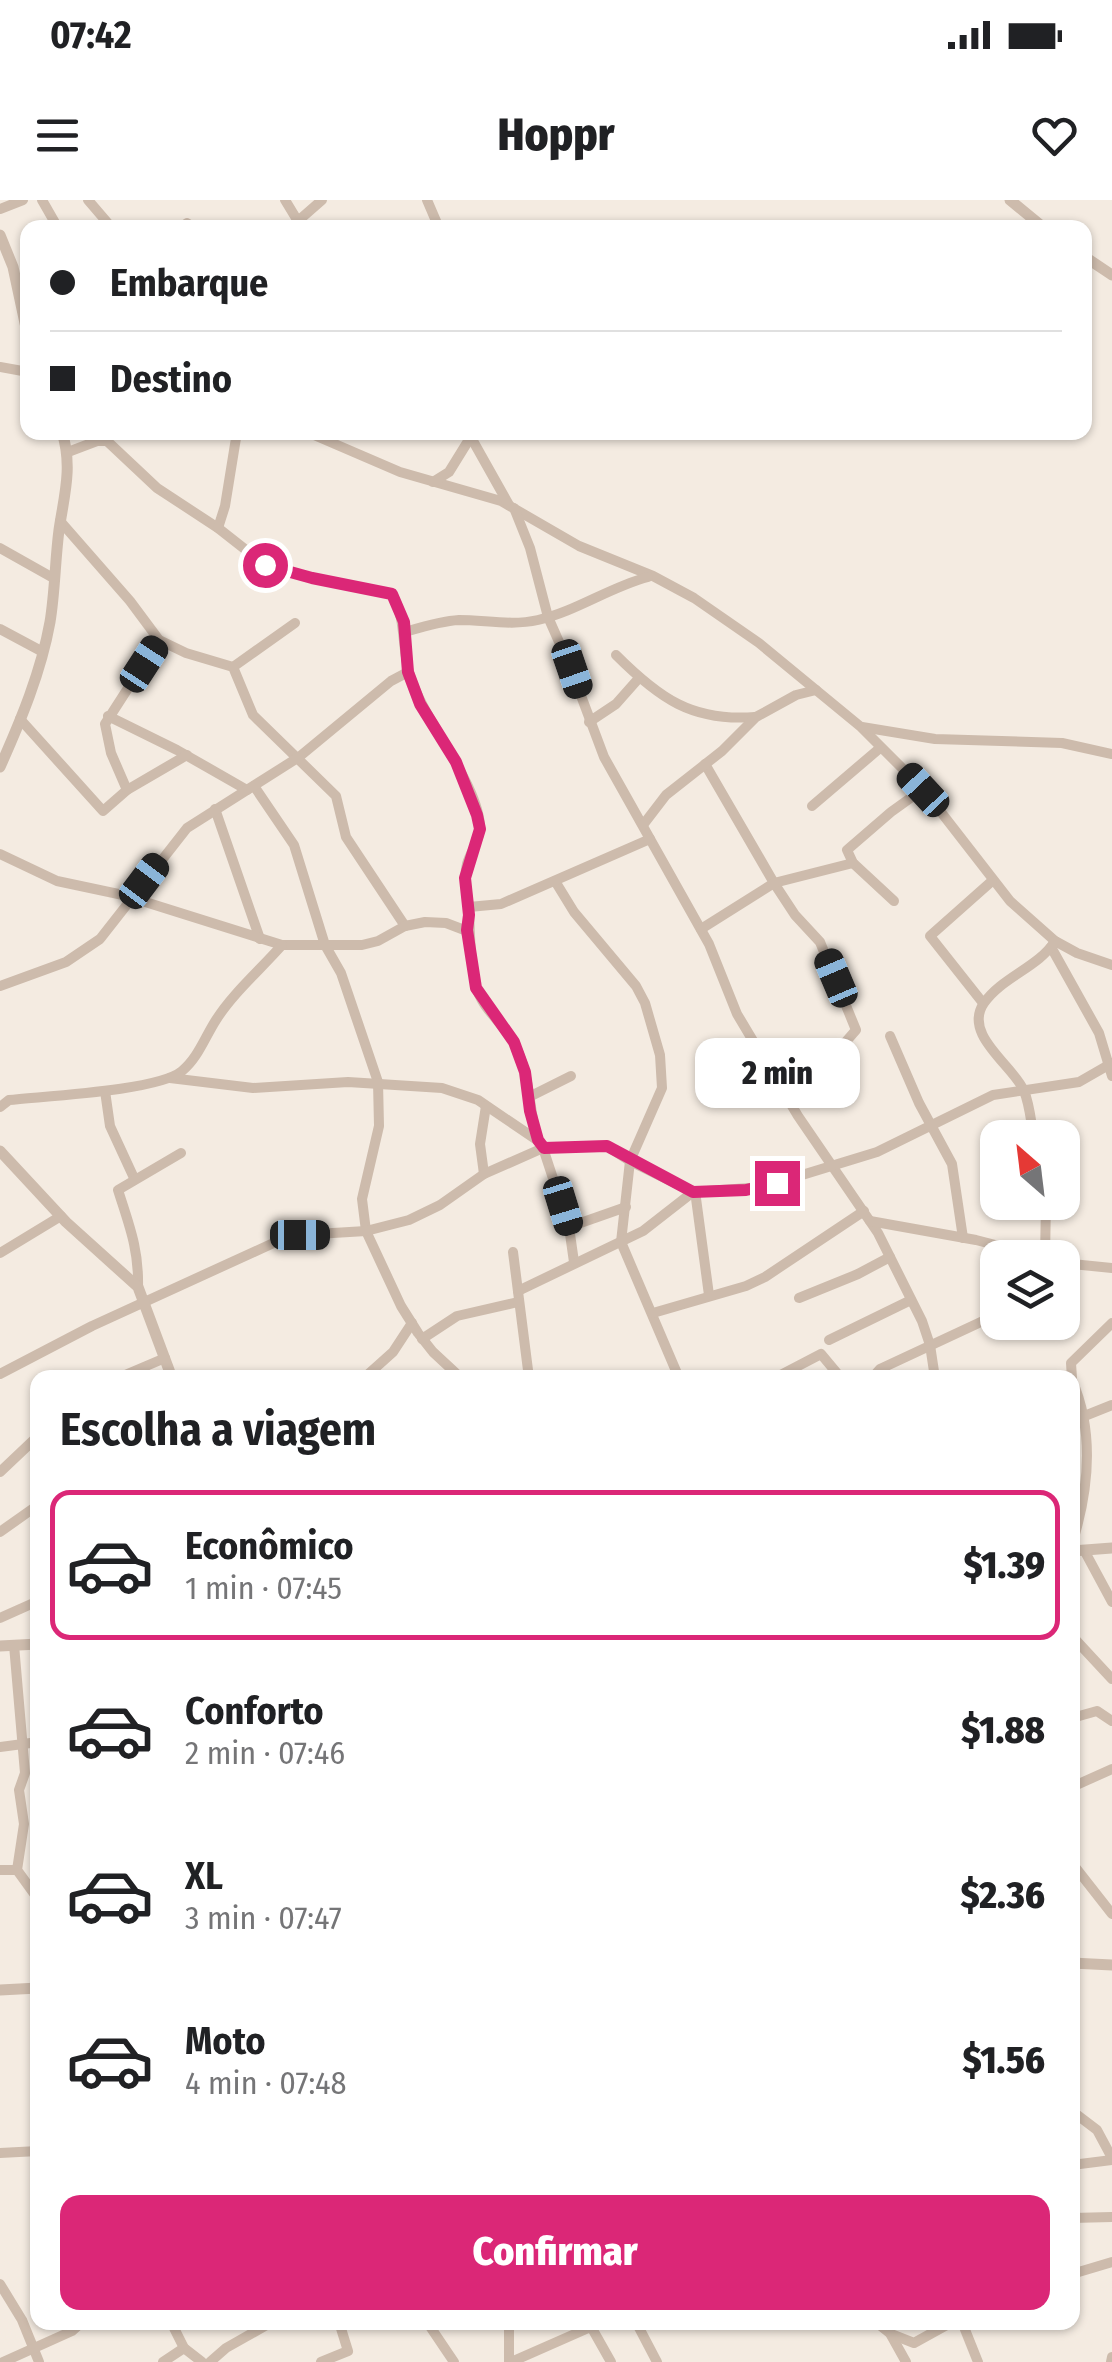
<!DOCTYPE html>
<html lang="pt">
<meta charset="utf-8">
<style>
body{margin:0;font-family:"Fira Sans Condensed",sans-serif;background:#f6f6f6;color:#202124;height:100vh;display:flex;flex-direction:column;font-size:38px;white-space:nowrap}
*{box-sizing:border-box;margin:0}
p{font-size:32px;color:#757577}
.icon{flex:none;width:55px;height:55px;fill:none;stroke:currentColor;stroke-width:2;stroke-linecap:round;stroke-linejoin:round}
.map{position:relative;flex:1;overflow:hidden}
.sheet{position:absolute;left:30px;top:1170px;width:1050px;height:960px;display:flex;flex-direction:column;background:#fff;border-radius:20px;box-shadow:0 2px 8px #0004}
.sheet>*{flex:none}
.guide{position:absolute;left:20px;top:20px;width:1072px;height:220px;border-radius:20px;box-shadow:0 2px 8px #0004;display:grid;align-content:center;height:220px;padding:0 30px;background:#fff}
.needle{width:65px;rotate:332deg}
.controls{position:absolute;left:980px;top:920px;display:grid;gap:20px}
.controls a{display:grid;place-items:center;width:100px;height:100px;border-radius:20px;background:#fff;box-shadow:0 2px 8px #0004;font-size:50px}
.end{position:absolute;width:45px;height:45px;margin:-22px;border:12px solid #db2777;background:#fff;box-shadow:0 0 0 5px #fff}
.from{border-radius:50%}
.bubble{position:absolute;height:70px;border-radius:20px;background:#fff;box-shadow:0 2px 8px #0004;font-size:32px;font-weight:800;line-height:70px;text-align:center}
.car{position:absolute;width:30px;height:60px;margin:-30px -15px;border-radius:12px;box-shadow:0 0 8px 2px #0007;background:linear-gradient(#222 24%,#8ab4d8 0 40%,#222 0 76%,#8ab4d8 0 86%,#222 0)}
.guide b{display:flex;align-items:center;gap:35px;height:95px;font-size:38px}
.guide b+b{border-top:2px solid #e0e0e0}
.guide i{width:25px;height:25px;background:#202124}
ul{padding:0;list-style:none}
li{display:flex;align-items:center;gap:30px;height:150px;margin:0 20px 15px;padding:0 10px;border:5px solid transparent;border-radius:20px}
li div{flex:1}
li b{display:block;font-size:38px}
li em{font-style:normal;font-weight:800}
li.on{border-color:#db2777}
li>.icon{width:90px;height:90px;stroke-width:1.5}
h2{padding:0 30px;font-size:45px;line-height:120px}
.cta{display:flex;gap:20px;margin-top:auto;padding:20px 30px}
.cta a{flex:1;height:115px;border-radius:20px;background:#db2777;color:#fff;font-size:40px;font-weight:800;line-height:115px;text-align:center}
.status{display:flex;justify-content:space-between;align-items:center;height:70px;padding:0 50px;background:#fff;direction:ltr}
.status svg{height:28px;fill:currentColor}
header{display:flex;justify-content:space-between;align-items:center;height:130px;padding:0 30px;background:#fff;font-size:45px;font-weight:800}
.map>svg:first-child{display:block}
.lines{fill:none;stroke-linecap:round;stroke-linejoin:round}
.minor{stroke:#cdbbac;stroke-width:10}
.tertiary{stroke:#cdbbac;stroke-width:11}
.route{stroke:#db2777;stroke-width:12}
</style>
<div class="status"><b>07:42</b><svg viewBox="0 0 49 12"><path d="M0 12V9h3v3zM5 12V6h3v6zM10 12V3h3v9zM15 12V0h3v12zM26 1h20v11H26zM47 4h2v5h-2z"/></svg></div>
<header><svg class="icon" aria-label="menu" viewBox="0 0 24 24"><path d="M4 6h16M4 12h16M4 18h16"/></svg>Hoppr<svg class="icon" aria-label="heart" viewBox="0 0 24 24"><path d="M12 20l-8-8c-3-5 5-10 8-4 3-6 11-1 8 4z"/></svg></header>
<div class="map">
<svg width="1112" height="2162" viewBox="0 0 1112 2162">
<rect width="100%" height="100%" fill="#f4ebe1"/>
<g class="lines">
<g class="minor">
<polyline points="42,0 58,28"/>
<polyline points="88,0 112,28"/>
<polyline points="285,0 302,28"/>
<polyline points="427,0 439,28"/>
<polyline points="0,9 23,0"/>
<polyline points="180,28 187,23 194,28"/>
<polyline points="290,28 322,0"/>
<polyline points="0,167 28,172"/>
<polyline points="307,232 400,272 501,301 579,346 653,376 694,398 759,443 861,527 923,589 1010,701 1055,741 1077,753 1112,765"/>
<polyline points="468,232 509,305"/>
<path d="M68 252 97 241H107L157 288 218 328 265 365 313 378 392 394C407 420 401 448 410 476 424 521 480 586 480 628 480 641 470 652 467 664 463 679 468 694 469 710 470 735 470 760 476 786 481 808 504 824 514 843 530 872 529 908 537 940"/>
<polyline points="433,282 449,272 470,238"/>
<polyline points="514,308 530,348 548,417 571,469 604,557 709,744 737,814 798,916 878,1033 922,1121 930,1145 935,1178"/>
<polyline points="60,321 130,401 159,440 186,453 233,467 253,515 336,596 346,637 405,726"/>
<polyline points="218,328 225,306 237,232"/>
<polyline points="0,348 55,379"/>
<polyline points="0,429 43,452"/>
<path d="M405 432C422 427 441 421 459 420 485 420 512 426 538 420 577 411 610 387 648 377"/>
<path d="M616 455C659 498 692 522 755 517"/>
<polyline points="233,467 295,423"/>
<polyline points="108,516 177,550 247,590"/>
<polyline points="20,519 103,611 127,590 187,555"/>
<polyline points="589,522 616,504 639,478"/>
<polyline points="862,527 935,539 1062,543 1112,554"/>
<polyline points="705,564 774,683 795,715 820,742 856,830 843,845 784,893"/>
<polyline points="254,586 294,645 325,745 341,773 378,882 379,926 362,999 366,1031 401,1106 418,1133 433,1152 461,1178"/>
<polyline points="127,590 111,553 105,524 159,440"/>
<polyline points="812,606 880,548"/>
<polyline points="215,609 260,739"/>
<polyline points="643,625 666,595 722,551 756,517 796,495 816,490"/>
<polyline points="0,654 57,681 123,695 282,745 362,745 378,741 405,726 425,722 446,723 467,731"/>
<polyline points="555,681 574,712 636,786 645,803 660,855 662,888 630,961 621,1042 679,1178"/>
<polyline points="894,701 853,663 847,650 891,612 923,589"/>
<polyline points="469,707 501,704 650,639"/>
<polyline points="701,729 774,683 853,663"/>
<polyline points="1051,747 1099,833 1112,876"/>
<polyline points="0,786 66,762 100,739 187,628 299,557 391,481 408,472"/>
<polyline points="983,803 930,736 992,681"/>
<polyline points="890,836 919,903 952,964 963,1038"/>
<polyline points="170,878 253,888 348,882 442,888 478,900 537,940 543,948 569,1027 574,1062"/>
<polyline points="105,891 110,926 134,978"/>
<polyline points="529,897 571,876"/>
<path d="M0 907 9 900C44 896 158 891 182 871 198 858 205 837 216 820 233 793 261 769 282 745"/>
<path d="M1034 938C1031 923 1030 905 1024 891 1014 866 962 835 984 803 1002 777 1039 767 1055 741"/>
<polyline points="484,974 480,944 486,906"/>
<polyline points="695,991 709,1095"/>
<polyline points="870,1021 976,1040 1046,1058"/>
<polyline points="569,1027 626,1007"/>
<polyline points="513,1052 529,1178"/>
<polyline points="0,1053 61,1016"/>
<polyline points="1045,1057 1046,1002"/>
<polyline points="1062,1063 1112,1068"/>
<path d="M138 1087C139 1049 129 1025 118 990L181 953"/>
<polyline points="518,1091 643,1031 693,992"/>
<polyline points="799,1098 858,1074 890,1057"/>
<polyline points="653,1113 746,1086 765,1077 864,1011"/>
<polyline points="422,1139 457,1116 518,1102"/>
<polyline points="829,1140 911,1100"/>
<polyline points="0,1174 92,1126 280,1040 300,1035 366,1031 409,1020 440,1005 484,974 543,948 607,946 630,961 693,992 763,987 877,952 993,895 1079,882 1112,863"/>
<polyline points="118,1178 165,1158"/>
<polyline points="364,1178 393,1152 412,1123"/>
<polyline points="775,1178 821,1154 841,1178"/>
<polyline points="872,1178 880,1169 998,1114"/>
<polyline points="1072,1178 1071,1163 1112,1123"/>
<path d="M1072 1180C1095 1233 1089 1290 1072 1344"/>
<polyline points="1072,1221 1112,1205"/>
<polyline points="0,1272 38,1236"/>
<polyline points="0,1332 38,1305"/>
<polyline points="1084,1350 1112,1402"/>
<polyline points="0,1418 38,1401"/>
<polyline points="1072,1436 1112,1479"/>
<polyline points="14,1445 25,1573 19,1590 24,1624 17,1670 38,1699"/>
<polyline points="1072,1518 1097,1511 1112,1521"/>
<polyline points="0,1547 38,1542"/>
<polyline points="1072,1587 1112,1569"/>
<polyline points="1072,1663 1112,1714"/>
<polyline points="0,1670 17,1670"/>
<polyline points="1072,1911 1097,1930 1112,1958"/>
<polyline points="0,1953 38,1951"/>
<polyline points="1072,1965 1112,1960"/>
<polyline points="1072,2018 1112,2017"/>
<polyline points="1072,2074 1112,2062"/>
<polyline points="0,2084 22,2120 39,2162"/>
<polyline points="171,2122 184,2148 202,2162"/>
<polyline points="427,2122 454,2162"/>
<polyline points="636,2122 657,2162"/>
<polyline points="876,2122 891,2134 914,2143 952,2122"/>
<polyline points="962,2122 978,2162"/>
<polyline points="589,2123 611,2162"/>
<polyline points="891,2135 906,2162"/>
<polyline points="3,2162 72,2131 82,2122"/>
<polyline points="163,2162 184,2148"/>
<polyline points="210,2162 226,2148 272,2122"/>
<polyline points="321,2162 348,2151 339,2122"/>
<polyline points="509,2162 509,2122"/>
<polyline points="511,2162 602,2122"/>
<polyline points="1111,2162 1112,2157"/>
</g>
<g class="tertiary">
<polyline points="1010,0 1044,28"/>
<polyline points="0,35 13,67 28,137"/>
<polyline points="1085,57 1112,75"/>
<path d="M0 567C21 520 41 472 50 422 55 392 55 361 59 330 64 296 73 267 62 232"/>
<polyline points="0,951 66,1022 138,1087 172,1178"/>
<polyline points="1072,1351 1112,1348"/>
<polyline points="0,1446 38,1444"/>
<polyline points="1072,1763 1112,1765"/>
<polyline points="0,1790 38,1788"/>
</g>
</g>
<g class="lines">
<polyline class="route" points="265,365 312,378 392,394 404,422 408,472 420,504 456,562 477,615 480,629 465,678 469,715 467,730 476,788 514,842 525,872 530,911 538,940 544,948 607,946 693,992 746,990 777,983"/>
</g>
</svg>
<div class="controls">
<a><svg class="needle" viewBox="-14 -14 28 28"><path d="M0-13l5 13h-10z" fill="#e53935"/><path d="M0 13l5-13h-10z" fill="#757577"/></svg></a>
<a><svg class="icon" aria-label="layers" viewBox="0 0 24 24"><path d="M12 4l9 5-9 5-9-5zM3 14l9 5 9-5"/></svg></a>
</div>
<i class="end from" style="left:265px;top:365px"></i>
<i class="end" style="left:777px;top:983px"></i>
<div class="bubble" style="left:695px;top:838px;width:165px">2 min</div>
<i class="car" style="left:144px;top:464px;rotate:33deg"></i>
<i class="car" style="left:572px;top:469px;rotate:161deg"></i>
<i class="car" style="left:923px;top:590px;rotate:317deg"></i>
<i class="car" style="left:144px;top:681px;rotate:37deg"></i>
<i class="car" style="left:836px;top:778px;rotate:337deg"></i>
<i class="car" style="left:563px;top:1006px;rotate:163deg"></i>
<i class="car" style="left:300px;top:1035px;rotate:90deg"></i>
<div class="guide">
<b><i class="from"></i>Embarque</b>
<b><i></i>Destino</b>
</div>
<section class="sheet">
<h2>Escolha a viagem</h2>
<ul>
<li class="on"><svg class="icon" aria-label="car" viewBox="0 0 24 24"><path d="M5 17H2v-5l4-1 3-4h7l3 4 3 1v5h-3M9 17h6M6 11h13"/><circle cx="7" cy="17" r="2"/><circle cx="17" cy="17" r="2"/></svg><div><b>Econômico</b><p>1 min · 07:45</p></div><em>$1.39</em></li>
<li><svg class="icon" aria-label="car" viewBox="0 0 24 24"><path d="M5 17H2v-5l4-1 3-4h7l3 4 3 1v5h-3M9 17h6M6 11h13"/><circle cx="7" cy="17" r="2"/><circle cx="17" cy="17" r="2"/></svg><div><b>Conforto</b><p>2 min · 07:46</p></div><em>$1.88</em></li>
<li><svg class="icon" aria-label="car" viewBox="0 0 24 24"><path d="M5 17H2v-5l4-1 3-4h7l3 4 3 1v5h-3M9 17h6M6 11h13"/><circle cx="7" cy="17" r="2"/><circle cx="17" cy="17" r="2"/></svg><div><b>XL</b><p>3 min · 07:47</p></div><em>$2.36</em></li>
<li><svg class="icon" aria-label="car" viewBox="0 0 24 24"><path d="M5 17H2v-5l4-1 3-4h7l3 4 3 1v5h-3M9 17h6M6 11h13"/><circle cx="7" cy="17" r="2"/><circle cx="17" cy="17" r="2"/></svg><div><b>Moto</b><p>4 min · 07:48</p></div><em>$1.56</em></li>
</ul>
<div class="cta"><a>Confirmar</a></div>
</section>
</div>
